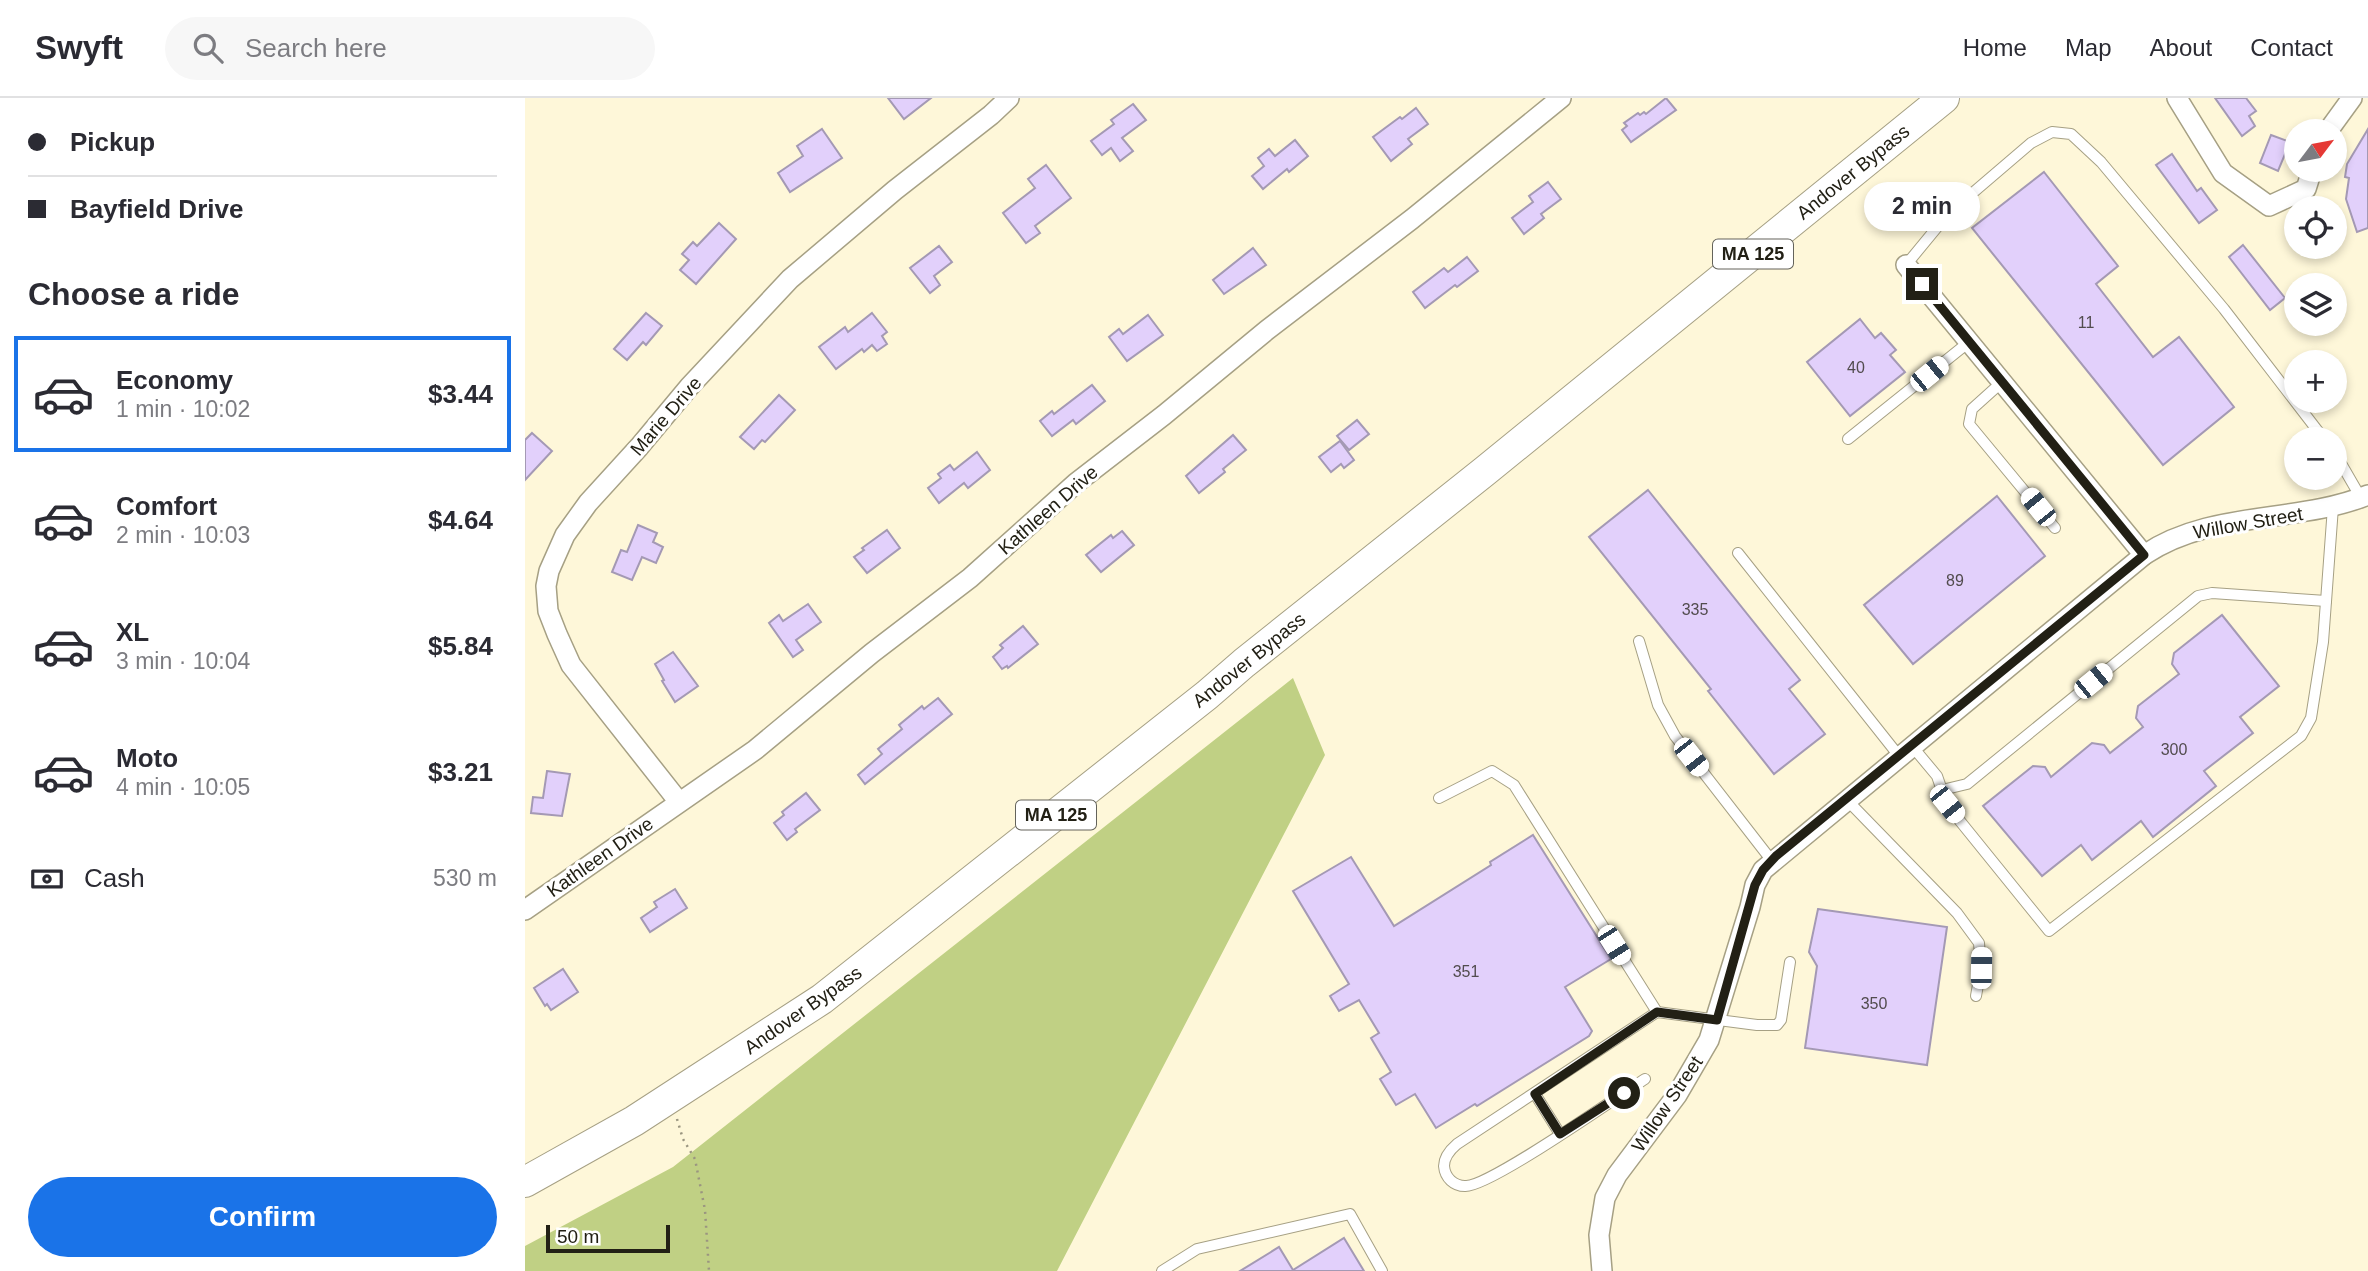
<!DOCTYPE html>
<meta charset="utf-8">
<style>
body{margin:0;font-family:Arial,sans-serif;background:#f7f7f7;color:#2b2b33;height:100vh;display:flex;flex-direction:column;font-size:26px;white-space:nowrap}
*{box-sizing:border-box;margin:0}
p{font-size:23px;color:#7c7c81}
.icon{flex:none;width:38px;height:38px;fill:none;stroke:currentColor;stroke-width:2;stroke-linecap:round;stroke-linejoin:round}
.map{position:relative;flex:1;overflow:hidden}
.panel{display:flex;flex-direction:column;background:#fff;width:525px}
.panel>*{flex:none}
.banner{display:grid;align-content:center;height:154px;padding:0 28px;background:#fff}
.needle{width:46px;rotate:58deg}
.controls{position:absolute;left:1759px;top:21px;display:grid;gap:14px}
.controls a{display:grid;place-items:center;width:63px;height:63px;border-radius:50%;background:#fff;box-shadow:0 4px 10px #0003;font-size:35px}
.scale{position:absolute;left:21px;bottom:18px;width:124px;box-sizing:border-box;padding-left:7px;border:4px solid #222015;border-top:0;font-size:19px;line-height:24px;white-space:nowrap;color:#222015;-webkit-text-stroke:5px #fff;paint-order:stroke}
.end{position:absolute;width:32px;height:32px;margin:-16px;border:9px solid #222015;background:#fff;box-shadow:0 0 0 4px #fff}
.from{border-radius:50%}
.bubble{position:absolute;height:49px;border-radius:24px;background:#fff;box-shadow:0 4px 10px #0003;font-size:23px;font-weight:700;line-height:49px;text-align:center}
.car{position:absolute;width:21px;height:42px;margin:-21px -10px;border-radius:9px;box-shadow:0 0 5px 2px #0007;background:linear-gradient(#fff 24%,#345 0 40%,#fff 0 76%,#345 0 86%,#fff 0)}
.banner b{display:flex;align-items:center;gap:24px;height:66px;font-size:26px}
.banner b+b{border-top:2px solid #e1e1e2}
.banner i{width:18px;height:18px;background:#2b2b33}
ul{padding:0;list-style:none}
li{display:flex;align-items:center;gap:21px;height:116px;margin:0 14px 10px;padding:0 14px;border:4px solid transparent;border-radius:0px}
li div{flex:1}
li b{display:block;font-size:26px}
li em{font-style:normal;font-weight:700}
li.on{border-color:#1a73e8}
li>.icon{width:63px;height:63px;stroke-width:1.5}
h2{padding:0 28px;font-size:32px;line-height:84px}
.pay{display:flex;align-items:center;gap:18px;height:77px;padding:0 28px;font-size:26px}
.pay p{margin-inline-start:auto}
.cta{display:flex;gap:14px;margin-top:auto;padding:14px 28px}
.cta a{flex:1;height:80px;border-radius:42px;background:#1a73e8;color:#fff;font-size:28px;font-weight:700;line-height:80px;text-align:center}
header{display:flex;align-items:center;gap:42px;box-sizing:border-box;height:98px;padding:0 35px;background:#fff;border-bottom:2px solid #e1e1e2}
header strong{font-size:33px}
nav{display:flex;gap:38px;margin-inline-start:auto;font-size:24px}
.search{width:490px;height:63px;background:#f7f7f7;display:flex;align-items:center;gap:18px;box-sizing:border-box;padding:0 24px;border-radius:38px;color:#7c7c81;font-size:26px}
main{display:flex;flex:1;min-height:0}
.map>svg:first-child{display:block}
.forest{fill:#c0d084}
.building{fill:#e2d0fb;stroke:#a499b4;stroke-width:2}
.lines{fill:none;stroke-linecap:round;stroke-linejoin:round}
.service-casing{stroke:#a6a084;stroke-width:12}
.minor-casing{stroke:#a6a084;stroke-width:22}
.primary-casing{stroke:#a6a084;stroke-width:32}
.path{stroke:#9a9580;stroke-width:2.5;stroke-dasharray:2 5;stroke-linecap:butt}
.service{stroke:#fff;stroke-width:10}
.minor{stroke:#fff;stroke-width:19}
.primary{stroke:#fff;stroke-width:30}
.route{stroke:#222015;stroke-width:9}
.labels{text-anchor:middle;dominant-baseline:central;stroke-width:6;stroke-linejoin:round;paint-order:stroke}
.number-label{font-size:16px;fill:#524c4e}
.shield{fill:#fff;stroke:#64635b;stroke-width:2}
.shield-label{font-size:18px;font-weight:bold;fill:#222015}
.street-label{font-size:19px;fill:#222015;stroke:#fff}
</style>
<header>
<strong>Swyft</strong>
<div class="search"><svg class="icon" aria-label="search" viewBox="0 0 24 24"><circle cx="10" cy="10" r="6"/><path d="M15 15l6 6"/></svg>Search here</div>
<nav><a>Home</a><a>Map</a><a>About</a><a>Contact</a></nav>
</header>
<main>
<section class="panel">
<div class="banner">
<b><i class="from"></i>Pickup</b>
<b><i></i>Bayfield Drive</b>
</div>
<h2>Choose a ride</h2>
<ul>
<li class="on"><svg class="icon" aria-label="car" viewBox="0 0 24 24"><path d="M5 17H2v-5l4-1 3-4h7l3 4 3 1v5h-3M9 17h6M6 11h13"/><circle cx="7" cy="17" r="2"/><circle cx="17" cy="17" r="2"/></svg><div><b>Economy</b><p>1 min · 10:02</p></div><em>$3.44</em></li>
<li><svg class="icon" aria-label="car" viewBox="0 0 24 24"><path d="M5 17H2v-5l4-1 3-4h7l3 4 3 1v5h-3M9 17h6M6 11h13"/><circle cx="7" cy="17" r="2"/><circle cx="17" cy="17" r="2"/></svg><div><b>Comfort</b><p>2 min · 10:03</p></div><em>$4.64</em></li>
<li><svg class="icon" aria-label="car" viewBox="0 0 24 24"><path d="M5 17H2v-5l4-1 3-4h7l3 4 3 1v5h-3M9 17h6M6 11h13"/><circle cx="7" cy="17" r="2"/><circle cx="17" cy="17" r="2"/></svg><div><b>XL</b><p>3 min · 10:04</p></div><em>$5.84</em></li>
<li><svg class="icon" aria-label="car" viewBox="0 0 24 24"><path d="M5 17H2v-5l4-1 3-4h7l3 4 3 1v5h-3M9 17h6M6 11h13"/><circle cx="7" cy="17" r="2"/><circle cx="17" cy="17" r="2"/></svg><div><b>Moto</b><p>4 min · 10:05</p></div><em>$3.21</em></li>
</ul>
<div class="pay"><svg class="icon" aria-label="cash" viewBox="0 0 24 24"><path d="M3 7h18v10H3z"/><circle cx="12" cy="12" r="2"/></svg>Cash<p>530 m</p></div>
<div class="cta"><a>Confirm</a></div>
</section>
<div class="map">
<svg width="1843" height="1173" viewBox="0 0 1843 1173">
<rect width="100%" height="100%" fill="#fef7d9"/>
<polygon class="forest" points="768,580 800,657 532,1173 0,1173 0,1148 148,1069"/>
<g class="building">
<polygon points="363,0 406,0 379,21"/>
<polygon points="1141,0 1151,12 1106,44 1097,32 1102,28 1099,25 1113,15 1115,17 1119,14 1121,16"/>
<polygon points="1690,0 1721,0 1731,13 1724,18 1730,28 1717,38"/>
<polygon points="608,6 621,22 597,40 608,53 595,63 586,50 577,57 566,43 589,26 586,22"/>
<polygon points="891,10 903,26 883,41 887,46 866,63 848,39 875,19 877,21"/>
<polygon points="297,31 317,60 265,94 253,75 278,58 272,48"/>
<polygon points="1843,31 1843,130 1832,134 1821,101 1824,80 1820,79 1822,66"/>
<polygon points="1746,37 1765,44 1753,73 1735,65"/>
<polygon points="770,42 783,58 764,74 762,71 738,91 727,78 739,68 733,60 744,51 750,58"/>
<polygon points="1647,56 1672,93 1676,90 1692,112 1674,125 1631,67"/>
<polygon points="521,67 546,100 510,128 515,135 501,145 478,115 510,90 503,81"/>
<polygon points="1519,74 1593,168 1571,186 1628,259 1654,239 1709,309 1638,367 1447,130"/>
<polygon points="1023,84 1036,101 1016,116 1019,120 999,136 987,120 1008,104 1004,98"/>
<polygon points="194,125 211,141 171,186 155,172 164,162 157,156 168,144 172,148"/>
<polygon points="1718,147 1760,200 1745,212 1704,159"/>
<polygon points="414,148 427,164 409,178 415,187 405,195 385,170"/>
<polygon points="728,150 741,167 699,196 688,182"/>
<polygon points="942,159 953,173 932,189 930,187 900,210 888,194 919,170 923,174"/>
<polygon points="121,215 137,228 121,247 118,244 102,262 89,251"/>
<polygon points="347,215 362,234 357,238 362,246 352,253 347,247 339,254 337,251 311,271 294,249 320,229 323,234"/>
<polygon points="623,217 638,237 602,263 584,239 594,231 598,236"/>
<polygon points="1335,221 1350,240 1356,235 1371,252 1365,257 1380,274 1325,318 1282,264"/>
<polygon points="567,287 580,303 551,326 548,322 527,338 515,323 527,313 529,316"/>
<polygon points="254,297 270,312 240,344 237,342 229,351 215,339"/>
<polygon points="832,322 844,336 824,352 812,338"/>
<polygon points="7,335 27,353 0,382 0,342"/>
<polygon points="708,337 721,352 698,371 700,374 674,395 661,378"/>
<polygon points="815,343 829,362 819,370 816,366 806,374 794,359"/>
<polygon points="452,354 465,372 443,390 439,385 414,405 403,390 416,380 413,376 425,367 429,372"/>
<polygon points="1123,392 1275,582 1264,591 1300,636 1249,676 1183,593 1186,591 1064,439"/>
<polygon points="1472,398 1520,458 1388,566 1339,507"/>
<polygon points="113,427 132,435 128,444 138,449 131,465 117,459 107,482 87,474 96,452 102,454"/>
<polygon points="362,432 375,450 342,475 329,459 339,452 337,450"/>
<polygon points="597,433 609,447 576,474 561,457 586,437 588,440"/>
<polygon points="283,506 296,524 271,542 278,552 268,559 244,525 254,517 258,523"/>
<polygon points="1697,517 1754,588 1715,619 1728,635 1679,673 1691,688 1628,739 1616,723 1567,762 1556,747 1517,778 1458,708 1508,668 1520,669 1526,679 1567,645 1579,647 1585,655 1618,629 1611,620 1613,608 1654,576 1647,566 1649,555"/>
<polygon points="498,528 513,546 483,570 482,568 477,571 468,559 478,550 475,547"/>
<polygon points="148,554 173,588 150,604 137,583 139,582 130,566"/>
<polygon points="413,600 427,616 340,686 333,677 357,656 353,651 377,631 374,627 397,608 399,611"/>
<polygon points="22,673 45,676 37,718 6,715 8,699 18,700"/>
<polygon points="281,695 295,712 270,731 272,734 262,742 249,725 259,717 257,714"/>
<polygon points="1008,737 1086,861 1040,889 1067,933 1064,938 952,1008 950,1006 911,1030 890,996 871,1007 855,981 866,974 846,940 854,935 834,902 814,913 805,898 824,886 768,793 826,759 869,828 966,767 965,764"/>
<polygon points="150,791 162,810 125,834 116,820 132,809 129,804"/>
<polygon points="1293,811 1422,829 1402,967 1280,950 1292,868 1284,854"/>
<polygon points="38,871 53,894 26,912 22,906 20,908 9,890"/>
<polygon points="819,1140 839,1173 715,1173 754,1149 768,1172"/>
</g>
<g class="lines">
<defs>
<g id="service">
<polyline points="1381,167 1423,116 1506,45 1527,34 1546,36 1576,64 1699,211 1799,341"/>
<polyline points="1477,284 1447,311 1444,326 1530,430"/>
<polyline points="1323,341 1444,244"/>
<polyline points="1810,355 1836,400"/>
<polyline points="1213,455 1374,658"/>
<polyline points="1114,543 1133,607 1150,638 1247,763"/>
<polyline points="1387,648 1412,678 1422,707 1524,833 1776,638 1786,620 1798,544 1808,409"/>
<polyline points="1417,692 1442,686 1673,498 1687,495 1801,503"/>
<polyline points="914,700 967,673 989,687 1132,914"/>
<polyline points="1322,702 1432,815 1454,845 1456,870 1451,898"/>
<path d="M1120 981C1093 998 963 1090 940 1088 929 1088 920 1080 919 1068 919 1059 925 1052 932 1046L1132 914 1232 927H1252L1256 922 1265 864"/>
<polyline points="1010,996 1035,1036"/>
<polyline points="637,1173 672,1151 825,1116 857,1173"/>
</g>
<g id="minor">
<polyline points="1652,0 1698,75 1744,108 1781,91 1787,72"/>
<polyline points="1803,33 1827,0"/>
<polyline points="1381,167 1619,457"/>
<polyline points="154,704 46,567 32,536 23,513 21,488 24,473 40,437 63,405 114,349 164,289 265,181 370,92 466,17 484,0"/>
<polyline points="0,812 230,652 347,555 445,480 551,385 639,317 742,232 887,121 1036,0"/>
<path d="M1077 1173 1074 1137 1080 1100 1092 1077 1152 997 1184 942 1225 809 1230 787 1238 772 1619 457C1685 412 1771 426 1843 397"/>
</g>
<polyline id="primary" points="0,1084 109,1023 297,901 682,597 719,565 960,373 1419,0"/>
</defs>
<use href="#service" class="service-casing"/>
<use href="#minor" class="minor-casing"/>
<use href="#primary" class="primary-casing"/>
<polyline class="path" points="152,1021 158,1041 170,1061 180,1112 184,1173"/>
<use href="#service" class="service"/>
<use href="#minor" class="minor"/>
<use href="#primary" class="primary"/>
</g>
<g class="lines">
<polyline class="route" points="1099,995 1035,1036 1010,996 1132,914 1192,922 1230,787 1238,772 1251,758 1619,457 1397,186"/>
</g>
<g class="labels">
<g class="number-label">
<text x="1561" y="224">11</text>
<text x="1331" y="269">40</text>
<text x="1430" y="482">89</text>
<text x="1170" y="511">335</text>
<text x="1649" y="651">300</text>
<text x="941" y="873">351</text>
<text x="1349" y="905">350</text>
</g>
<g class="shield">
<rect x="1188" y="141.5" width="80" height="29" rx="5"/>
<rect x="491" y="702.5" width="80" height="29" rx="5"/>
</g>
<g class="shield-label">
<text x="1228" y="156">MA 125</text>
<text x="531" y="717">MA 125</text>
</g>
<g class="street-label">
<text transform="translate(1328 74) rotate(-39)">Andover Bypass</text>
<text transform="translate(141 318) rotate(-49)">Marie Drive</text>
<text transform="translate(523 412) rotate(-41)">Kathleen Drive</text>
<text transform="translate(1723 425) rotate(-10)">Willow Street</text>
<text transform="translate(724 562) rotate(-39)">Andover Bypass</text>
<text transform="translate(75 759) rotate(-35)">Kathleen Drive</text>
<text transform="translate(278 912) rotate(-35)">Andover Bypass</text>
<text transform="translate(1142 1006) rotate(-56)">Willow Street</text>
</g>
</g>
</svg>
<div class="controls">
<a><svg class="needle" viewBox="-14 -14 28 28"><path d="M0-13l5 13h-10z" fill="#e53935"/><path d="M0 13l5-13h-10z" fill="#7c7c81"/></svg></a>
<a><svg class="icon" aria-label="locate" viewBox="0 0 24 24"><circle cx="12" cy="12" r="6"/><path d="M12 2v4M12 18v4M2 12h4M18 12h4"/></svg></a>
<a><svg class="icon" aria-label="layers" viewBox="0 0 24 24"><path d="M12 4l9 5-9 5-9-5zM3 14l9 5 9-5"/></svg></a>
<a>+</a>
<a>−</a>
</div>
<div class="scale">50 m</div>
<i class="end from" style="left:1099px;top:995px"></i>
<i class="end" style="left:1397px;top:186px"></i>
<div class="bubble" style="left:1339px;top:84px;width:116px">2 min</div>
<i class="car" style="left:1404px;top:276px;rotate:51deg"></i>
<i class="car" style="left:1513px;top:409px;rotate:321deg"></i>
<i class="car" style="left:1568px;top:583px;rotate:51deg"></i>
<i class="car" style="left:1166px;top:659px;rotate:142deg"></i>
<i class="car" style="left:1422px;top:706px;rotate:141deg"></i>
<i class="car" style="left:1089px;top:847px;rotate:148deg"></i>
<i class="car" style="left:1456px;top:870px;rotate:1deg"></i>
</div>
</main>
